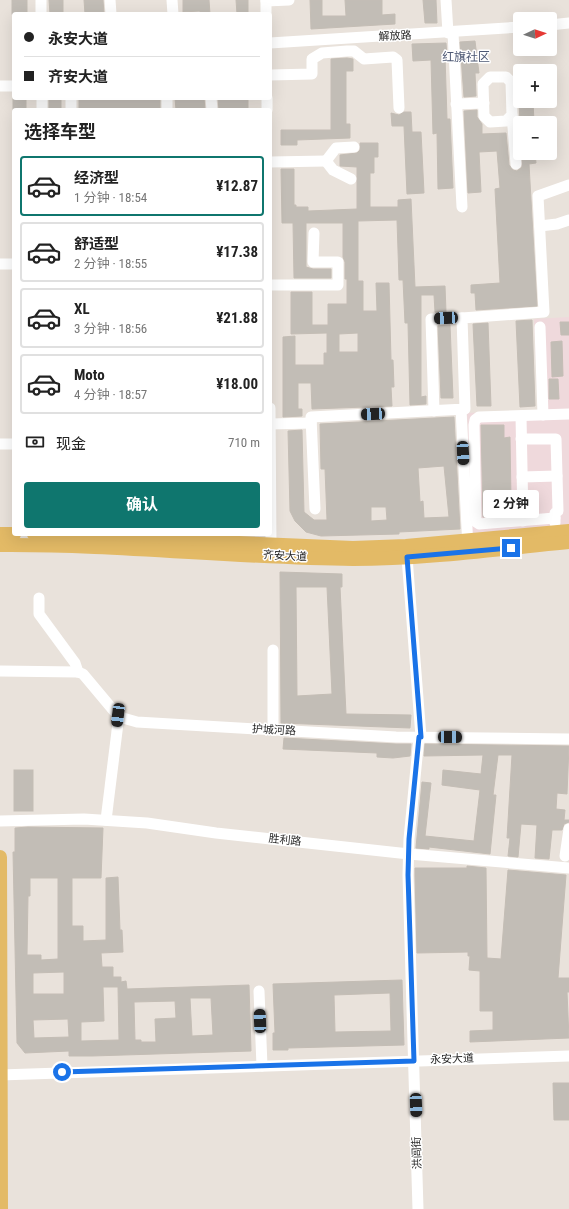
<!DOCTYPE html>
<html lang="zh">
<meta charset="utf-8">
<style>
body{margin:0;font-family:"Roboto Condensed","Noto Sans SC",sans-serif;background:#f6f6f6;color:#222;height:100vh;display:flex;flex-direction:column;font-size:15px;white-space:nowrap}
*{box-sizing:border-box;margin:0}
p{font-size:13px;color:#767676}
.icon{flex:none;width:22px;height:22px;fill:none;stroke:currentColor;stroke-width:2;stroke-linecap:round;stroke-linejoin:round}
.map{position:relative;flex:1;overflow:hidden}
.details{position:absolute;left:12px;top:108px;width:260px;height:428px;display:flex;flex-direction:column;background:#fff;border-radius:4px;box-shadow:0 4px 16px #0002}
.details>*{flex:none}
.banner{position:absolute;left:12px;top:12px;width:260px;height:88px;border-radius:4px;box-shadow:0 4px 16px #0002;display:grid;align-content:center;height:88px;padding:0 12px;background:#fff}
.needle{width:26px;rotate:86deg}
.controls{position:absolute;left:513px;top:12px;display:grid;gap:8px}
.controls a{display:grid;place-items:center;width:44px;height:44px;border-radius:4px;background:#fff;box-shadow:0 4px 16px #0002;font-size:20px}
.end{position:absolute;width:18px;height:18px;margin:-9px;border:5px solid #1a73e8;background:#fff;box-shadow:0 0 0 2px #fff}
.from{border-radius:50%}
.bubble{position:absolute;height:28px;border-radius:4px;background:#fff;box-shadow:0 4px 16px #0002;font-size:13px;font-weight:700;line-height:28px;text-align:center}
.car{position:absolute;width:12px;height:24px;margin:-12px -6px;border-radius:5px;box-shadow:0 0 3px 1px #0007;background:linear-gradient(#222 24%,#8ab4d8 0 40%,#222 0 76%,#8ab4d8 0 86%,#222 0)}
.banner b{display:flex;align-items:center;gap:14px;height:38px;font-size:15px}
.banner b+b{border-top:1px solid #e0e0e0}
.banner i{width:10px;height:10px;background:#222}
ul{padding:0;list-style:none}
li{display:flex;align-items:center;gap:12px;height:60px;margin:0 8px 6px;padding:0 4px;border:2px solid #e0e0e0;border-radius:4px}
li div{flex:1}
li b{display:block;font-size:15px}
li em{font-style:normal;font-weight:700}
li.selected{border-color:#0f766e}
li>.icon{width:36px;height:36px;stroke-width:1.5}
h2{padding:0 12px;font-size:18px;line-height:48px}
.pay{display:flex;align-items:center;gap:10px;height:44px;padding:0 12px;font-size:15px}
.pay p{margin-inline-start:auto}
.button{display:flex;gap:8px;margin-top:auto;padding:8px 12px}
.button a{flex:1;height:46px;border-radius:4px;background:#0f766e;color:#fff;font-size:16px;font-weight:700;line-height:46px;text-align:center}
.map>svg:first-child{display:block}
.medical{fill:#efd9dc}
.building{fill:#c2bdb6;stroke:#c4bdb5;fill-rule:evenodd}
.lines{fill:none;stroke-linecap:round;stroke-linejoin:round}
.minor{stroke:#fff;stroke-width:11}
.major{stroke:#e3ba66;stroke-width:14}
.route{stroke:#1a73e8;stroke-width:5}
.labels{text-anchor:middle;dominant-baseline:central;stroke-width:3;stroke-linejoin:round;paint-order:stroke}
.street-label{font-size:11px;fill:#282828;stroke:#fff}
.neighbourhood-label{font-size:12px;fill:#4d5874;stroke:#fff}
</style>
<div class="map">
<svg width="569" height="1209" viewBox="0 0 569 1209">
<rect width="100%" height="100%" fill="#e9e2db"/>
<polygon class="medical" points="569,317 569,526 472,533 467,413 538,410 534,319"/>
<g class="building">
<rect x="12" y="0" width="15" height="14"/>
<polygon points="49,0 63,0 63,14 50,14"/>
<polygon points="84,0 103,0 104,14 85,14"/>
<polygon points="183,0 209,0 210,14 200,14 200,11 183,12"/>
<polygon points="236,0 248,0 248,14 237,14"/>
<polygon points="310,0 322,0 322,16 346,16 345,0 382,0 382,15 395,14 395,24 311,29"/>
<polygon points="423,0 436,0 437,23 425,23"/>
<polygon points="475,41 479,73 475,73 476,96 464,97 460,42"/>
<polygon points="446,43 447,56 445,56 447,119 450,119 453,188 438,189 437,133 433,134 431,60 413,61 412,44"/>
<polygon points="347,58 353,59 353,71 346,71 346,124 350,124 350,138 297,140 297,145 281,145 281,130 331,130 331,59"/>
<rect x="13" y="98" width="13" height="12"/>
<rect x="49" y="98" width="12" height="12"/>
<rect x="79" y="98" width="81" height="12"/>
<polygon points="175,98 204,98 205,110 176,110"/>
<polygon points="218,98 248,98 248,110 219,110"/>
<polygon points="519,101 533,101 534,123 520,123"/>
<polygon points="477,110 477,117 482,124 482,134 506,133 509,165 513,170 517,171 522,167 522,153 535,153 536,163 529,164 537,306 476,310 475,293 471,293 471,285 500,283 495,189 500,188 497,151 479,152 481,192 468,193 464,111"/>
<polygon points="404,112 411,112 412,132 421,132 424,193 407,194 404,126 392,126 391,113 399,115"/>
<path d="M360 143H378V157H374V173H370V207H398V200L411 199 415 287 445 286 446 312H435L434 295H421V397L426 396V404L410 405 408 323H405L403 280H399L397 220 358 221V281H363V311H377L376 283H389L391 360H393L394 387H391L392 406 312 409 311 383H298V409H302V416L283 417V337L295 336V365H324V353H327V333L291 334V292H312V325H328V304H347V279H345V262L343 257V223H306V267L313 269H331V278H294L293 223H282L281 169H294V205H296V207H308V211L357 209V167L340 166V155L357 153 360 150ZM358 333V352H339V334Z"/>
<polygon points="532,320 535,406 520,407 516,321"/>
<polygon points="560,322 569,322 569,335 561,335"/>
<polygon points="488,323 491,406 477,406 473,324"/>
<polygon points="450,325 453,398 441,398 438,326"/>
<polygon points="562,341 563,376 552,377 551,342"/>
<polygon points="549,379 558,379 559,399 549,399"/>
<path d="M454 417 460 529 399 532V534L321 536 306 532 295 521 290 511 288 431 302 430 304 512 314 520H327L325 469H321L320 424ZM444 466 449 517 424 518 423 501 420 502 418 468ZM371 507H386L387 520 371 521Z"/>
<polygon points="481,425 504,425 504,438 510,437 511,500 505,500 505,515 483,517"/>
<path d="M280 572 342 574V587H340L346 714 411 715 410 728 281 723ZM296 587H327L332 694 297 696Z"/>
<polygon points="284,738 396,744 411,744 410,756 393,758 377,757 377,753 283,749"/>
<polygon points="425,744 569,746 567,794 557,793 556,809 565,810 564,820 569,820 569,822 564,824 562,830 552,830 549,859 535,858 537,825 521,824 518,857 508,856 510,838 507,838 512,755 498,755 493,795 496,795 490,854 429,847 429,849 416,848 422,782 431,783 425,836 474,841 480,790 442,785 443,770 481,774 483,755 424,756"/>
<rect x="14" y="770" width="19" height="41"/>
<path d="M28 827 103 828 101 878H72V926H83V941L106 940V878L118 877 120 930H122L123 952 101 953 102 967H113V977H121V982L126 981 127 989 249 985 251 1051 92 1056H69V1051L25 1053 17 1043 13 852H15V828ZM30 878H58V959L41 960V955H27L28 896H30ZM64 972V994H33V973ZM103 987H118L119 1040 81 1041V1022L104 1021ZM190 998H211L213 1035 192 1036ZM175 1001 176 1018 155 1019 156 1042H141V1040H135L134 1002ZM68 1019 69 1037 34 1038 33 1020Z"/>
<polygon points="467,866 486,868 487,958 501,959 508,870 566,875 558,978 569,978 569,992 567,992 569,1038 470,1042 470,1031 493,1030 493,1011 480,1011 480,971 469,970 470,956 468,956 468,952 417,953 415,875 415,868 467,868"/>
<path d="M402 980 404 1045 288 1048V1050H273V1033H275L273 984ZM390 993 391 1031 335 1032 334 995Z"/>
<polygon points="553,1083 569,1083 569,1120 554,1120"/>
</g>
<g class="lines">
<g class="minor">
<polyline points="41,0 41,14"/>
<polyline points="110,0 111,14"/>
<polyline points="172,0 173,14"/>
<polyline points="266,0 266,14"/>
<polyline points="446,0 448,33"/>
<polyline points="266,1 289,0"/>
<polyline points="550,25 569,23"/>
<polyline points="453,33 462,207"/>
<polyline points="270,43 520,27"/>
<polyline points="270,75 312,74 312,59 322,53 347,51 354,51 364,59 393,57 397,60 399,108"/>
<polygon points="490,77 506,77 511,82 512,115 506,121 490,122 484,116 483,84"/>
<polyline points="0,86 14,86"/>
<polyline points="42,98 42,110"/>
<polyline points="71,98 71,110"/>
<polyline points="167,98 167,110"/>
<polyline points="211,98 212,110"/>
<polyline points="267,98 267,110"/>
<polyline points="456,104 484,103"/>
<polyline points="512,115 516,164"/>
<polyline points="326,161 336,148 354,147"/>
<polyline points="326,161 333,170 351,179"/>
<polyline points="270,162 326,161"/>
<polyline points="540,226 557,224 569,220"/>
<polyline points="0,264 14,264"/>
<polyline points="270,285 338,285 338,262 313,262 314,233"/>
<polyline points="540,327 543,415"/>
<polyline points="270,408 271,544"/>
<polyline points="461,409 468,548"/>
<polyline points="434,411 431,319 462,318"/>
<polyline points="521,416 523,521"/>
<polyline points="270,424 311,423"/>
<polyline points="521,439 556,439 558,511 555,513 555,523"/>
<polyline points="0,444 14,444"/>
<polyline points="522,477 557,476"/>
<polyline points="315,509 311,417 465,409 462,318 544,312 538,196 569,185"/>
<polyline points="555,518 479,524 476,522 474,425 475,420 479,417 569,414"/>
<polyline points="407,557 421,737"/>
<polyline points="39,598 39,614 75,663 78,672"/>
<polyline points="0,671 78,672 83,674 114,711 123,718 137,722 396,737 569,739"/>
<polyline points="273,730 273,650"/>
<polyline points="106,820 119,715"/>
<polyline points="0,821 84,819 147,823 216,833 409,854 569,868"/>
<polyline points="565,856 569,829"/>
<polyline points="259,991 262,1066"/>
<polyline points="0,1075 569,1056"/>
<polyline points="418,1209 408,875 409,839 419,737"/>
</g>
<g class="major">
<polyline points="0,534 14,534"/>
<polyline points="34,534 353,548 406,546 569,531"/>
<path d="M0 545C118 544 235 558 353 559 425 559 497 549 569 542"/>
<polyline points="0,857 1,1209"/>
</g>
</g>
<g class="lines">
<polyline class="route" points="62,1072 414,1061 408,875 409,839 419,737 421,737 407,557 511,548"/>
</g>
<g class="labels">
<g class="street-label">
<text transform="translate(395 36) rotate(-3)">解放路</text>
<text transform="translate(285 556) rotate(3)">齐安大道</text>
<text transform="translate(274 730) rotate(3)">护城河路</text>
<text transform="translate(285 840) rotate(6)">胜利路</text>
<text transform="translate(452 1059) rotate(-2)">永安大道</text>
<text transform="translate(417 1153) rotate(-92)">洪闾街</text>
</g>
<g class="neighbourhood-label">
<text x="466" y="57">红旗社区</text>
</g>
</g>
</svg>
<div class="controls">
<a><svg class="needle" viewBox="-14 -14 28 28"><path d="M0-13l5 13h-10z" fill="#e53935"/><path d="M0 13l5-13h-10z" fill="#767676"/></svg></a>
<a>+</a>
<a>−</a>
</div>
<i class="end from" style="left:62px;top:1072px"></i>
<i class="end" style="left:511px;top:548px"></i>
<div class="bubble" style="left:483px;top:490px;width:56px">2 分钟</div>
<i class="car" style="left:446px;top:318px;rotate:267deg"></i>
<i class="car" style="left:373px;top:414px;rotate:267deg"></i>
<i class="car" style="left:463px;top:453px;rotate:177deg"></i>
<i class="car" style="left:118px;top:715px;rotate:187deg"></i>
<i class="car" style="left:450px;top:737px;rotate:91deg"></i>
<i class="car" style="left:260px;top:1021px;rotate:358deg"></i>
<i class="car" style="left:416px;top:1105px;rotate:178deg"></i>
<div class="banner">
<b><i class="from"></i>永安大道</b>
<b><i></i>齐安大道</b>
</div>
<section class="details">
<h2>选择车型</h2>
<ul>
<li class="selected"><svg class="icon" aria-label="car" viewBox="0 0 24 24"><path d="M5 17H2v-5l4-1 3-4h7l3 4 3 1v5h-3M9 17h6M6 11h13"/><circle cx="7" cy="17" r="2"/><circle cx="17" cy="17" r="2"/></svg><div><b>经济型</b><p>1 分钟 · 18:54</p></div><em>¥12.87</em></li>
<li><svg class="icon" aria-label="car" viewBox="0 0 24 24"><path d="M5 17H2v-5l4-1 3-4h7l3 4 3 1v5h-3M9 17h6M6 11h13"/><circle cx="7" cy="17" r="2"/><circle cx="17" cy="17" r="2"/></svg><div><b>舒适型</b><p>2 分钟 · 18:55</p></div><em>¥17.38</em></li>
<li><svg class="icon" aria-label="car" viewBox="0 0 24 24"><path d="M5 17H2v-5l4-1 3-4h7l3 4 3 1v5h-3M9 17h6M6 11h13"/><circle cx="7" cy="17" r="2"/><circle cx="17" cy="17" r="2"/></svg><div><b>XL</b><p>3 分钟 · 18:56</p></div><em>¥21.88</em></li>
<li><svg class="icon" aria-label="car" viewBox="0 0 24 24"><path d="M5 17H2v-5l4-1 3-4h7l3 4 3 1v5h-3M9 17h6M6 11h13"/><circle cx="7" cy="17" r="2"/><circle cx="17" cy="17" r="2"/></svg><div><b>Moto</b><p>4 分钟 · 18:57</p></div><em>¥18.00</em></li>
</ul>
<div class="pay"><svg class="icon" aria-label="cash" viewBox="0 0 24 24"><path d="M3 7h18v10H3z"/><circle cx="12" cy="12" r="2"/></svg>现金<p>710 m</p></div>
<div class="button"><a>确认</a></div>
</section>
</div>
